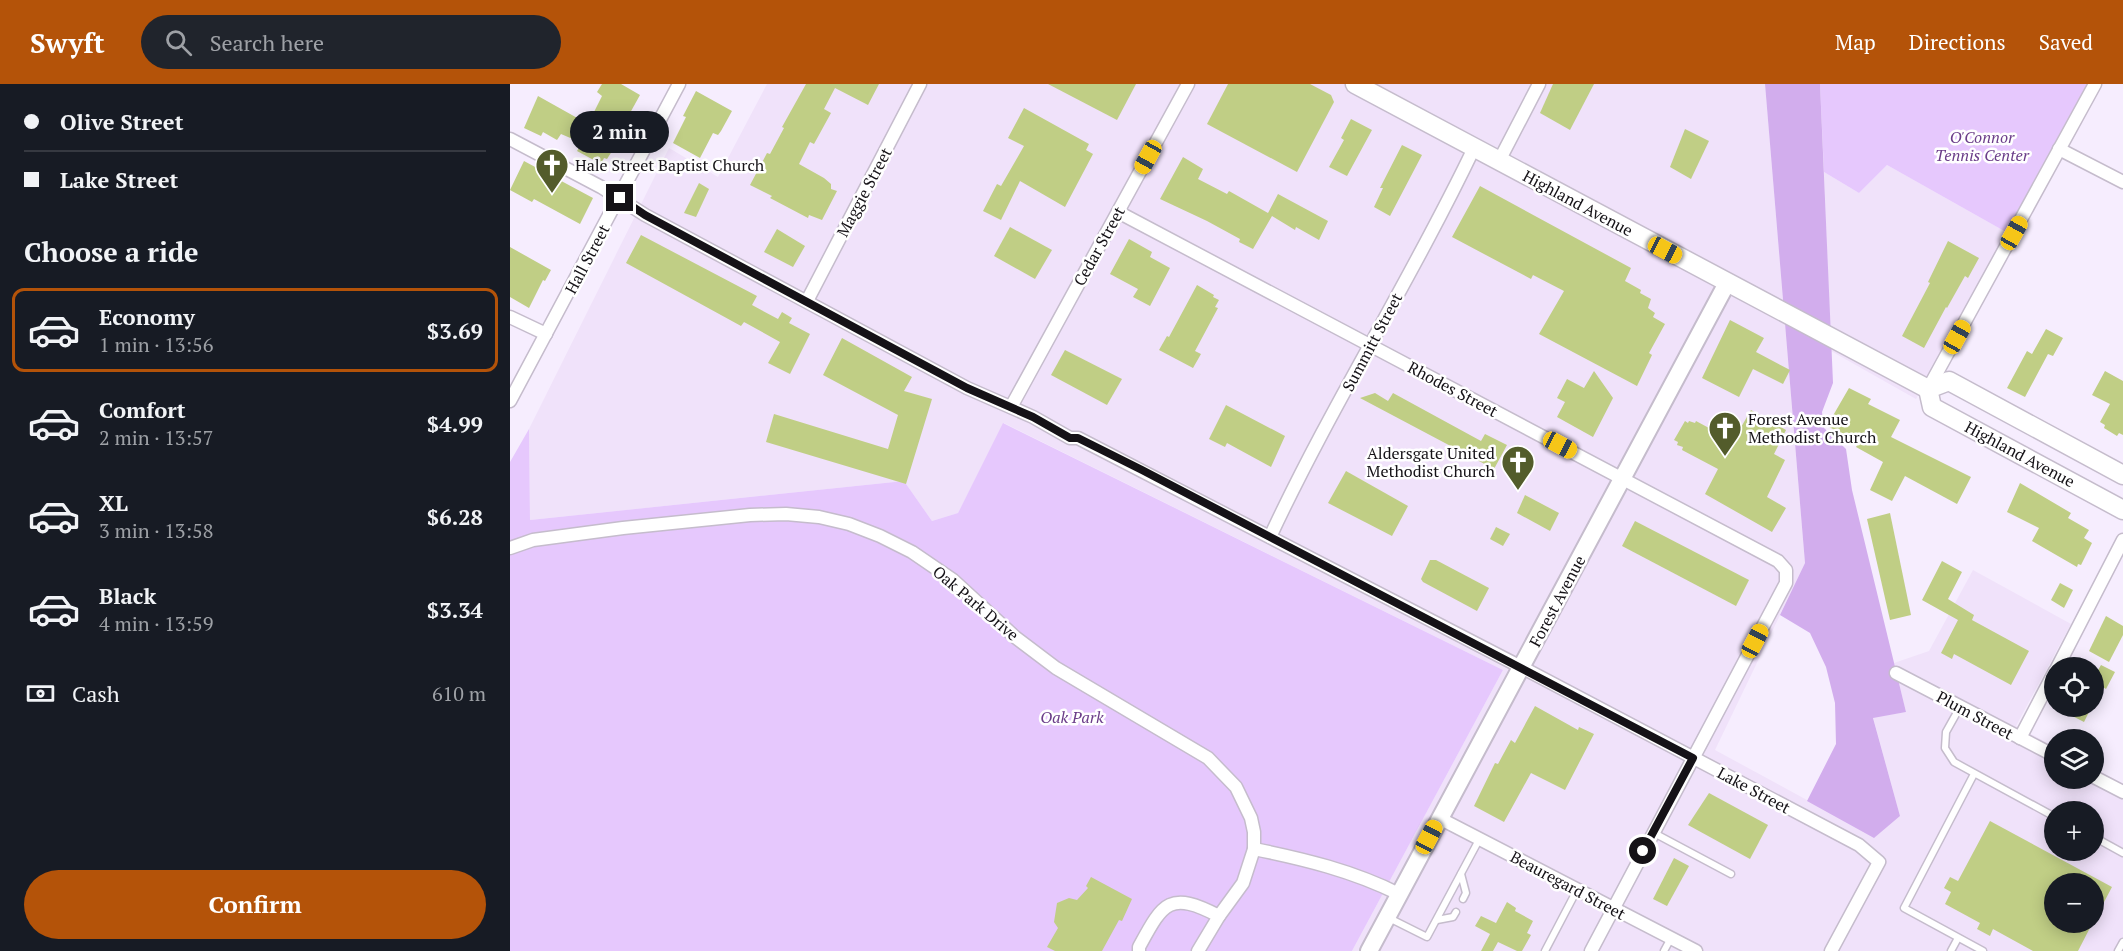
<!DOCTYPE html>
<meta charset="utf-8">
<style>
body{margin:0;font-family:"PT Serif",serif;background:#20242c;color:#f1f3f6;height:100vh;display:flex;flex-direction:column;font-size:22px;white-space:nowrap}
*{box-sizing:border-box;margin:0}
p{font-size:20px;color:#9ea1a6}
.icon{flex:none;width:33px;height:33px;fill:none;stroke:currentColor;stroke-width:2;stroke-linecap:round;stroke-linejoin:round}
.map{position:relative;flex:1;overflow:hidden}
.side{display:flex;flex-direction:column;background:#171b24;width:510px}
.side>*{flex:none}
.guide{display:grid;align-content:center;height:132px;padding:0 24px;background:#171b24}
.controls{position:absolute;left:1534px;top:573px;display:grid;gap:12px}
.controls a{display:grid;place-items:center;width:60px;height:60px;border-radius:50%;background:#171b24;box-shadow:0 3px 15px #0003;font-size:30px}
.end{position:absolute;width:27px;height:27px;margin:-14px;border:8px solid #151217;background:#fff;box-shadow:0 0 0 3px #fff}
.from{border-radius:50%}
.bubble{position:absolute;height:42px;border-radius:21px;background:#171b24;box-shadow:0 3px 15px #0003;font-size:20px;font-weight:700;line-height:42px;text-align:center}
.car{position:absolute;width:18px;height:36px;margin:-18px -9px;border-radius:8px;box-shadow:0 0 4px 2px #0007;background:linear-gradient(#f5c518 24%,#345 0 40%,#f5c518 0 76%,#345 0 86%,#f5c518 0)}
.guide b{display:flex;align-items:center;gap:21px;height:57px;font-size:22px}
.guide b+b{border-top:2px solid #363941}
.guide i{width:15px;height:15px;background:#f1f3f6}
ul{padding:0;list-style:none}
li{display:flex;align-items:center;gap:18px;height:84px;margin:0 12px 9px;padding:0 12px;border:3px solid transparent;border-radius:12px}
li div{flex:1}
li b{display:block;font-size:22px}
li em{font-style:normal;font-weight:700}
li.selected{border-color:#b45309}
li>.icon{width:54px;height:54px;stroke-width:1.5}
h2{padding:0 24px;font-size:27px;line-height:72px}
.pay{display:flex;align-items:center;gap:15px;height:66px;padding:0 24px;font-size:22px}
.pay p{margin-inline-start:auto}
.button{display:flex;gap:12px;margin-top:auto;padding:12px 24px}
.button a{flex:1;height:69px;border-radius:36px;background:#b45309;color:#fff;font-size:24px;font-weight:700;line-height:69px;text-align:center}
header{display:flex;align-items:center;gap:36px;box-sizing:border-box;height:84px;padding:0 30px;background:#b45309;color:#fff}
header strong{font-size:28px}
nav{display:flex;gap:33px;margin-inline-start:auto;font-size:21px}
.search{width:420px;height:54px;background:#20242c;display:flex;align-items:center;gap:15px;box-sizing:border-box;padding:0 21px;border-radius:33px;color:#9ea1a6;font-size:22px}
main{display:flex;flex:1;min-height:0}
.map>svg:first-child{display:block}
.built{fill:#f0e2fa;fill-rule:evenodd}
.green{fill:#e6c8fd}
.forest{fill:#d2aded}
.building{fill:#c0ce85}
.lines{fill:none;stroke-linecap:round;stroke-linejoin:round}
.service-casing{stroke:#c5bccc;stroke-width:9}
.minor-casing{stroke:#c5bccc;stroke-width:15}
.tertiary-casing{stroke:#c5bccc;stroke-width:20}
.secondary-casing{stroke:#c5bccc;stroke-width:21}
.service{stroke:#fff;stroke-width:6}
.minor{stroke:#fff;stroke-width:12}
.tertiary{stroke:#fff;stroke-width:16}
.secondary{stroke:#fff;stroke-width:18}
.route{stroke:#151217;stroke-width:8}
.labels{text-anchor:middle;dominant-baseline:central;stroke-width:5;stroke-linejoin:round;paint-order:stroke}
.park-label{font-size:16px;font-style:italic;fill:#6b3d89;stroke:#fff}
.poi-label{font-size:16px;fill:#151217;stroke:#fff;text-anchor:start}
.street-label{font-size:16px;fill:#151217;stroke:#fff}
</style>
<header>
<strong>Swyft</strong>
<div class="search"><svg class="icon" aria-label="search" viewBox="0 0 24 24"><circle cx="10" cy="10" r="6"/><path d="M15 15l6 6"/></svg>Search here</div>
<nav><a>Map</a><a>Directions</a><a>Saved</a></nav>
</header>
<main>
<section class="side">
<div class="guide">
<b><i class="from"></i>Olive Street</b>
<b><i></i>Lake Street</b>
</div>
<h2>Choose a ride</h2>
<ul>
<li class="selected"><svg class="icon" aria-label="car" viewBox="0 0 24 24"><path d="M5 17H2v-5l4-1 3-4h7l3 4 3 1v5h-3M9 17h6M6 11h13"/><circle cx="7" cy="17" r="2"/><circle cx="17" cy="17" r="2"/></svg><div><b>Economy</b><p>1 min · 13:56</p></div><em>$3.69</em></li>
<li><svg class="icon" aria-label="car" viewBox="0 0 24 24"><path d="M5 17H2v-5l4-1 3-4h7l3 4 3 1v5h-3M9 17h6M6 11h13"/><circle cx="7" cy="17" r="2"/><circle cx="17" cy="17" r="2"/></svg><div><b>Comfort</b><p>2 min · 13:57</p></div><em>$4.99</em></li>
<li><svg class="icon" aria-label="car" viewBox="0 0 24 24"><path d="M5 17H2v-5l4-1 3-4h7l3 4 3 1v5h-3M9 17h6M6 11h13"/><circle cx="7" cy="17" r="2"/><circle cx="17" cy="17" r="2"/></svg><div><b>XL</b><p>3 min · 13:58</p></div><em>$6.28</em></li>
<li><svg class="icon" aria-label="car" viewBox="0 0 24 24"><path d="M5 17H2v-5l4-1 3-4h7l3 4 3 1v5h-3M9 17h6M6 11h13"/><circle cx="7" cy="17" r="2"/><circle cx="17" cy="17" r="2"/></svg><div><b>Black</b><p>4 min · 13:59</p></div><em>$3.34</em></li>
</ul>
<div class="pay"><svg class="icon" aria-label="cash" viewBox="0 0 24 24"><path d="M3 7h18v10H3z"/><circle cx="12" cy="12" r="2"/></svg>Cash<p>610 m</p></div>
<div class="button"><a>Confirm</a></div>
</section>
<div class="map">
<svg width="1613" height="867" viewBox="0 0 1613 867">
<rect width="100%" height="100%" fill="#f6edfe"/>
<g class="built">
<path d="M257 0H1255L1295 479 1205 666 1365 753 1390 732 1363 633 1396 628 1384 579 1419 567 1463 486 1561 540 1506 642 1545 663V694H1584V684L1613 700V867H842L993 586 494 339 448 429 422 437 394 397 20 436 19 345 159 64 208 93ZM1545 728H1584V766H1545ZM1545 800H1584V838H1545Z"/>
<polygon points="1377,81 1496,148 1406,315 1321,267 1314,88 1349,109"/>
</g>
<g class="green">
<polygon points="1310,0 1577,0 1496,148 1377,81 1349,109 1314,88"/>
<polygon points="493,339 993,586 842,867 0,867 0,378 19,345 20,436 394,397 422,437 448,429"/>
</g>
<polygon class="forest" points="1255,0 1310,0 1323,299 1312,328 1314,344 1336,365 1342,406 1396,628 1363,634 1390,732 1364,754 1297,717 1326,660 1325,619 1316,583 1300,549 1270,531 1295,479"/>
<g class="building">
<polygon points="92,0 111,0 130,11 120,29 116,27 102,53 105,54 100,62 104,64 97,75 94,74 91,80 67,67 72,59 51,50 47,56 33,48 31,52 14,44 28,12 78,40 92,12 87,8"/>
<polygon points="296,0 369,0 358,21 325,4 314,25 321,29 304,60 300,58 289,80 314,94 321,100 321,105 327,107 312,136 299,131 298,134 260,114 262,112 240,101 257,69 260,70 274,44 272,43"/>
<polygon points="538,0 626,0 607,36"/>
<polygon points="718,0 800,0 821,11 824,18 787,88 697,40"/>
<polygon points="1043,0 1084,0 1060,46 1030,29"/>
<polygon points="186,7 222,27 211,47 208,51 203,49 190,74 163,59 176,33 173,32"/>
<polygon points="514,24 579,60 576,66 583,70 555,123 510,97 491,136 473,127 487,100 491,102 514,62 498,54"/>
<polygon points="841,35 862,46 837,92 819,83 834,56 831,54"/>
<polygon points="1175,45 1199,57 1181,95 1160,83"/>
<polygon points="892,61 912,71 880,132 864,123 873,104 870,104"/>
<polygon points="673,73 693,85 688,95 717,110 719,107 758,129 768,110 818,137 809,156 786,143 785,146 762,132 743,165 729,158 730,155 697,137 650,115"/>
<polygon points="14,77 83,114 70,140 24,115 22,118 0,106"/>
<polygon points="189,99 199,105 186,133 174,129"/>
<polygon points="970,102 1121,184 1115,197 1131,206 1130,209 1141,215 1138,224 1145,229 1143,233 1155,240 1139,269 1142,271 1127,302 1029,250 1054,207 1023,191 1021,195 942,153"/>
<polygon points="500,143 542,166 525,195 484,172"/>
<polygon points="267,145 295,162 283,183 254,168"/>
<polygon points="131,151 247,212 242,221 268,235 272,228 282,234 279,239 300,250 280,290 258,279 270,258 234,238 231,242 116,179"/>
<polygon points="619,155 642,168 640,173 660,184 640,222 623,213 628,205 600,190"/>
<polygon points="1438,157 1469,174 1458,194 1455,192 1437,224 1436,223 1414,264 1392,252 1420,199 1418,198"/>
<polygon points="0,163 41,186 35,197 33,196 19,224 0,213"/>
<polygon points="687,201 704,211 703,213 709,216 705,223 708,224 685,267 691,270 683,284 649,266 657,252 659,253"/>
<polygon points="1220,236 1254,254 1246,268 1280,286 1273,300 1243,285 1229,313 1192,294"/>
<polygon points="1536,245 1553,254 1543,272 1538,270 1515,313 1497,304 1517,267 1522,270"/>
<polygon points="332,254 402,293 394,307 422,315 396,400 256,358 264,330 378,365 388,331 313,291"/>
<polygon points="555,266 612,295 597,321 541,291"/>
<polygon points="1084,287 1103,314 1083,353 1047,333 1055,318 1047,314 1057,295 1074,304"/>
<polygon points="1595,287 1613,297 1613,351 1609,349 1607,352 1594,344 1595,341 1590,338 1600,320 1582,311"/>
<polygon points="1339,304 1361,315 1358,320 1390,336 1381,353 1461,393 1447,420 1395,392 1382,417 1360,406 1373,378 1346,363 1349,358 1317,342"/>
<polygon points="865,309 878,317 883,309 971,357 975,350 997,361 984,385 850,314"/>
<polygon points="716,321 775,352 761,383 717,359 715,363 699,355"/>
<polygon points="1241,326 1276,346 1264,370 1275,376 1257,413 1276,424 1262,448 1195,410 1208,385 1172,366 1173,363 1167,361 1168,358 1164,356 1175,337 1178,339 1179,337 1185,339 1186,337 1223,357"/>
<polygon points="836,387 898,422 882,452 818,419"/>
<polygon points="1510,399 1561,429 1558,434 1579,446 1574,454 1582,459 1571,481 1568,480 1567,483 1522,457 1529,444 1497,428"/>
<polygon points="1015,411 1049,429 1040,447 1007,429"/>
<polygon points="1380,429 1401,531 1380,536 1357,435"/>
<polygon points="1125,437 1239,496 1226,522 1112,462"/>
<polygon points="986,443 1000,450 993,462 980,455"/>
<polygon points="920,476 926,476 979,504 967,527 913,498 911,495"/>
<polygon points="1432,477 1452,488 1438,515 1464,531 1462,536 1519,567 1501,601 1444,570 1442,575 1431,569 1448,536 1412,516"/>
<polygon points="1550,499 1563,506 1554,524 1541,516"/>
<polygon points="1596,532 1613,542 1613,551 1599,578 1579,567"/>
<polygon points="1591,581 1605,588 1596,605 1593,603 1584,620 1584,593"/>
<polygon points="1025,622 1068,646 1069,643 1084,650 1055,706 1021,689 994,738 964,722 985,679 988,680 1001,656 1005,659"/>
<polygon points="1543,622 1582,622 1574,638"/>
<polygon points="1199,709 1258,741 1240,775 1178,741"/>
<polygon points="1480,737 1602,803 1584,837 1584,800 1545,800 1545,838 1583,838 1568,867 1523,867 1483,845 1480,852 1467,845 1470,839 1435,820 1441,808 1434,804 1440,793 1448,797"/>
<polygon points="1164,774 1179,782 1157,822 1143,815"/>
<polygon points="581,793 622,815 612,837 609,836 592,867 545,867 537,863 548,844 544,838 547,819 559,814 567,816 578,804 576,802"/>
<polygon points="997,818 1006,824 1005,827 1023,837 1017,849 1021,851 1012,867 1007,867 988,858 983,867 971,867 980,850 965,842 971,832 986,839"/>
</g>
<g class="lines">
<defs>
<g id="service">
<polyline points="1450,623 1436,648 1435,664 1444,678 1545,733"/>
<polyline points="1464,690 1394,824 1473,867"/>
<polyline points="1144,749 1221,790"/>
<polyline points="1584,753 1613,769"/>
<polyline points="951,790 956,809 953,815"/>
<polyline points="877,833 917,853 970,754"/>
<polyline points="927,836 943,833 946,828"/>
<polyline points="1035,867 1067,806"/>
<polyline points="1154,867 1161,854"/>
<polyline points="1441,867 1448,854"/>
<polyline points="1608,867 1613,858"/>
</g>
<g id="minor">
<polyline points="0,55 91,103 135,131 457,304 523,333 560,354 568,354 1011,583 1349,761 1369,778 1321,867"/>
<polyline points="1549,65 1613,98"/>
<polyline points="989,77 1029,0"/>
<polyline points="608,128 1268,477 1276,486 1276,499 1081,867"/>
<polyline points="297,217 410,0"/>
<polyline points="0,233 36,250"/>
<polyline points="1418,305 1585,0"/>
<polyline points="0,317 169,0"/>
<polyline points="501,323 678,0"/>
<path d="M760 453C822 320 901 196 964 64"/>
<polyline points="0,464 23,456 113,444 240,431 276,430 309,433 339,440 370,452 402,468 443,496 505,553 546,584 698,674 726,703 741,734 744,748 744,765 733,799 709,832 688,867"/>
<polyline points="1547,584 1613,456"/>
<polyline points="1386,589 1545,672"/>
<polyline points="1510,654 1545,587"/>
<polyline points="1584,693 1613,708"/>
<polyline points="929,734 1186,867"/>
<path d="M744 765C794 775 843 787 889 810"/>
<path d="M629 867V863C653 819 659 806 709 832"/>
</g>
<polyline id="tertiary" points="859,867 1217,199"/>
<g id="secondary">
<polyline points="845,0 1418,305 1439,297 1613,391"/>
<polyline points="1418,305 1422,323 1613,426"/>
</g>
</defs>
<use href="#service" class="service-casing"/>
<use href="#minor" class="minor-casing"/>
<use href="#tertiary" class="tertiary-casing"/>
<use href="#secondary" class="secondary-casing"/>
<use href="#service" class="service"/>
<use href="#minor" class="minor"/>
<use href="#tertiary" class="tertiary"/>
<use href="#secondary" class="secondary"/>
</g>
<g class="lines">
<polyline class="route" points="110,114 135,131 457,304 523,333 560,354 568,354 632,386 1183,674 1133,767"/>
</g>
<defs>
<symbol id="church-pin" viewBox="-11 -11 22 30"><path d="M0 17L-7.5 6A9.5 9.5 0 1 1 7.5 6Z" fill="#535c2b" stroke="#fff"/><path d="M-1.2-6h2.4v3.5h3.3v2.4h-3.3V6h-2.4V-.1h-3.3v-2.4h3.3Z" fill="#fff"/></symbol>
</defs>
<g fill-rule="evenodd">
<use href="#church-pin" x="23" y="62" width="38" height="52"/>
<use href="#church-pin" x="1196" y="325" width="38" height="52"/>
<use href="#church-pin" x="989" y="359" width="38" height="52"/>
</g>
<g class="labels">
<g class="park-label">
<text x="1472" y="53">O'Connor<tspan x="1472" dy="18">Tennis Center</tspan></text>
<text x="562" y="633">Oak Park</text>
</g>
<g class="poi-label">
<text x="65" y="81">Hale Street Baptist Church</text>
<text x="1238" y="335">Forest Avenue<tspan x="1238" dy="18">Methodist Church</tspan></text>
<text x="985" y="369" text-anchor="end">Aldersgate United<tspan x="985" dy="18">Methodist Church</tspan></text>
</g>
<g class="street-label">
<text transform="translate(354 108) rotate(-62)">Maggie Street</text>
<text transform="translate(1068 119) rotate(28)">Highland Avenue</text>
<text transform="translate(589 162) rotate(-61)">Cedar Street</text>
<text transform="translate(77 175) rotate(-62)">Hall Street</text>
<text transform="translate(862 258) rotate(-62)">Summitt Street</text>
<text transform="translate(943 305) rotate(28)">Rhodes Street</text>
<text transform="translate(1510 370) rotate(28)">Highland Avenue</text>
<text transform="translate(1047 517) rotate(-62)">Forest Avenue</text>
<text transform="translate(466 519) rotate(40)">Oak Park Drive</text>
<text transform="translate(1465 631) rotate(28)">Plum Street</text>
<text transform="translate(1244 706) rotate(28)">Lake Street</text>
<text transform="translate(1058 801) rotate(28)">Beauregard Street</text>
</g>
</g>
</svg>
<div class="controls">
<a><svg class="icon" aria-label="locate" viewBox="0 0 24 24"><circle cx="12" cy="12" r="6"/><path d="M12 2v4M12 18v4M2 12h4M18 12h4"/></svg></a>
<a><svg class="icon" aria-label="layers" viewBox="0 0 24 24"><path d="M12 4l9 5-9 5-9-5zM3 14l9 5 9-5"/></svg></a>
<a>+</a>
<a>−</a>
</div>
<i class="end from" style="left:1133px;top:767px"></i>
<i class="end" style="left:110px;top:114px"></i>
<div class="bubble" style="left:60px;top:27px;width:99px">2 min</div>
<i class="car" style="left:638px;top:73px;rotate:209deg"></i>
<i class="car" style="left:1504px;top:149px;rotate:29deg"></i>
<i class="car" style="left:1155px;top:166px;rotate:118deg"></i>
<i class="car" style="left:1447px;top:253px;rotate:29deg"></i>
<i class="car" style="left:1050px;top:361px;rotate:118deg"></i>
<i class="car" style="left:1245px;top:557px;rotate:28deg"></i>
<i class="car" style="left:919px;top:753px;rotate:28deg"></i>
</div>
</main>
